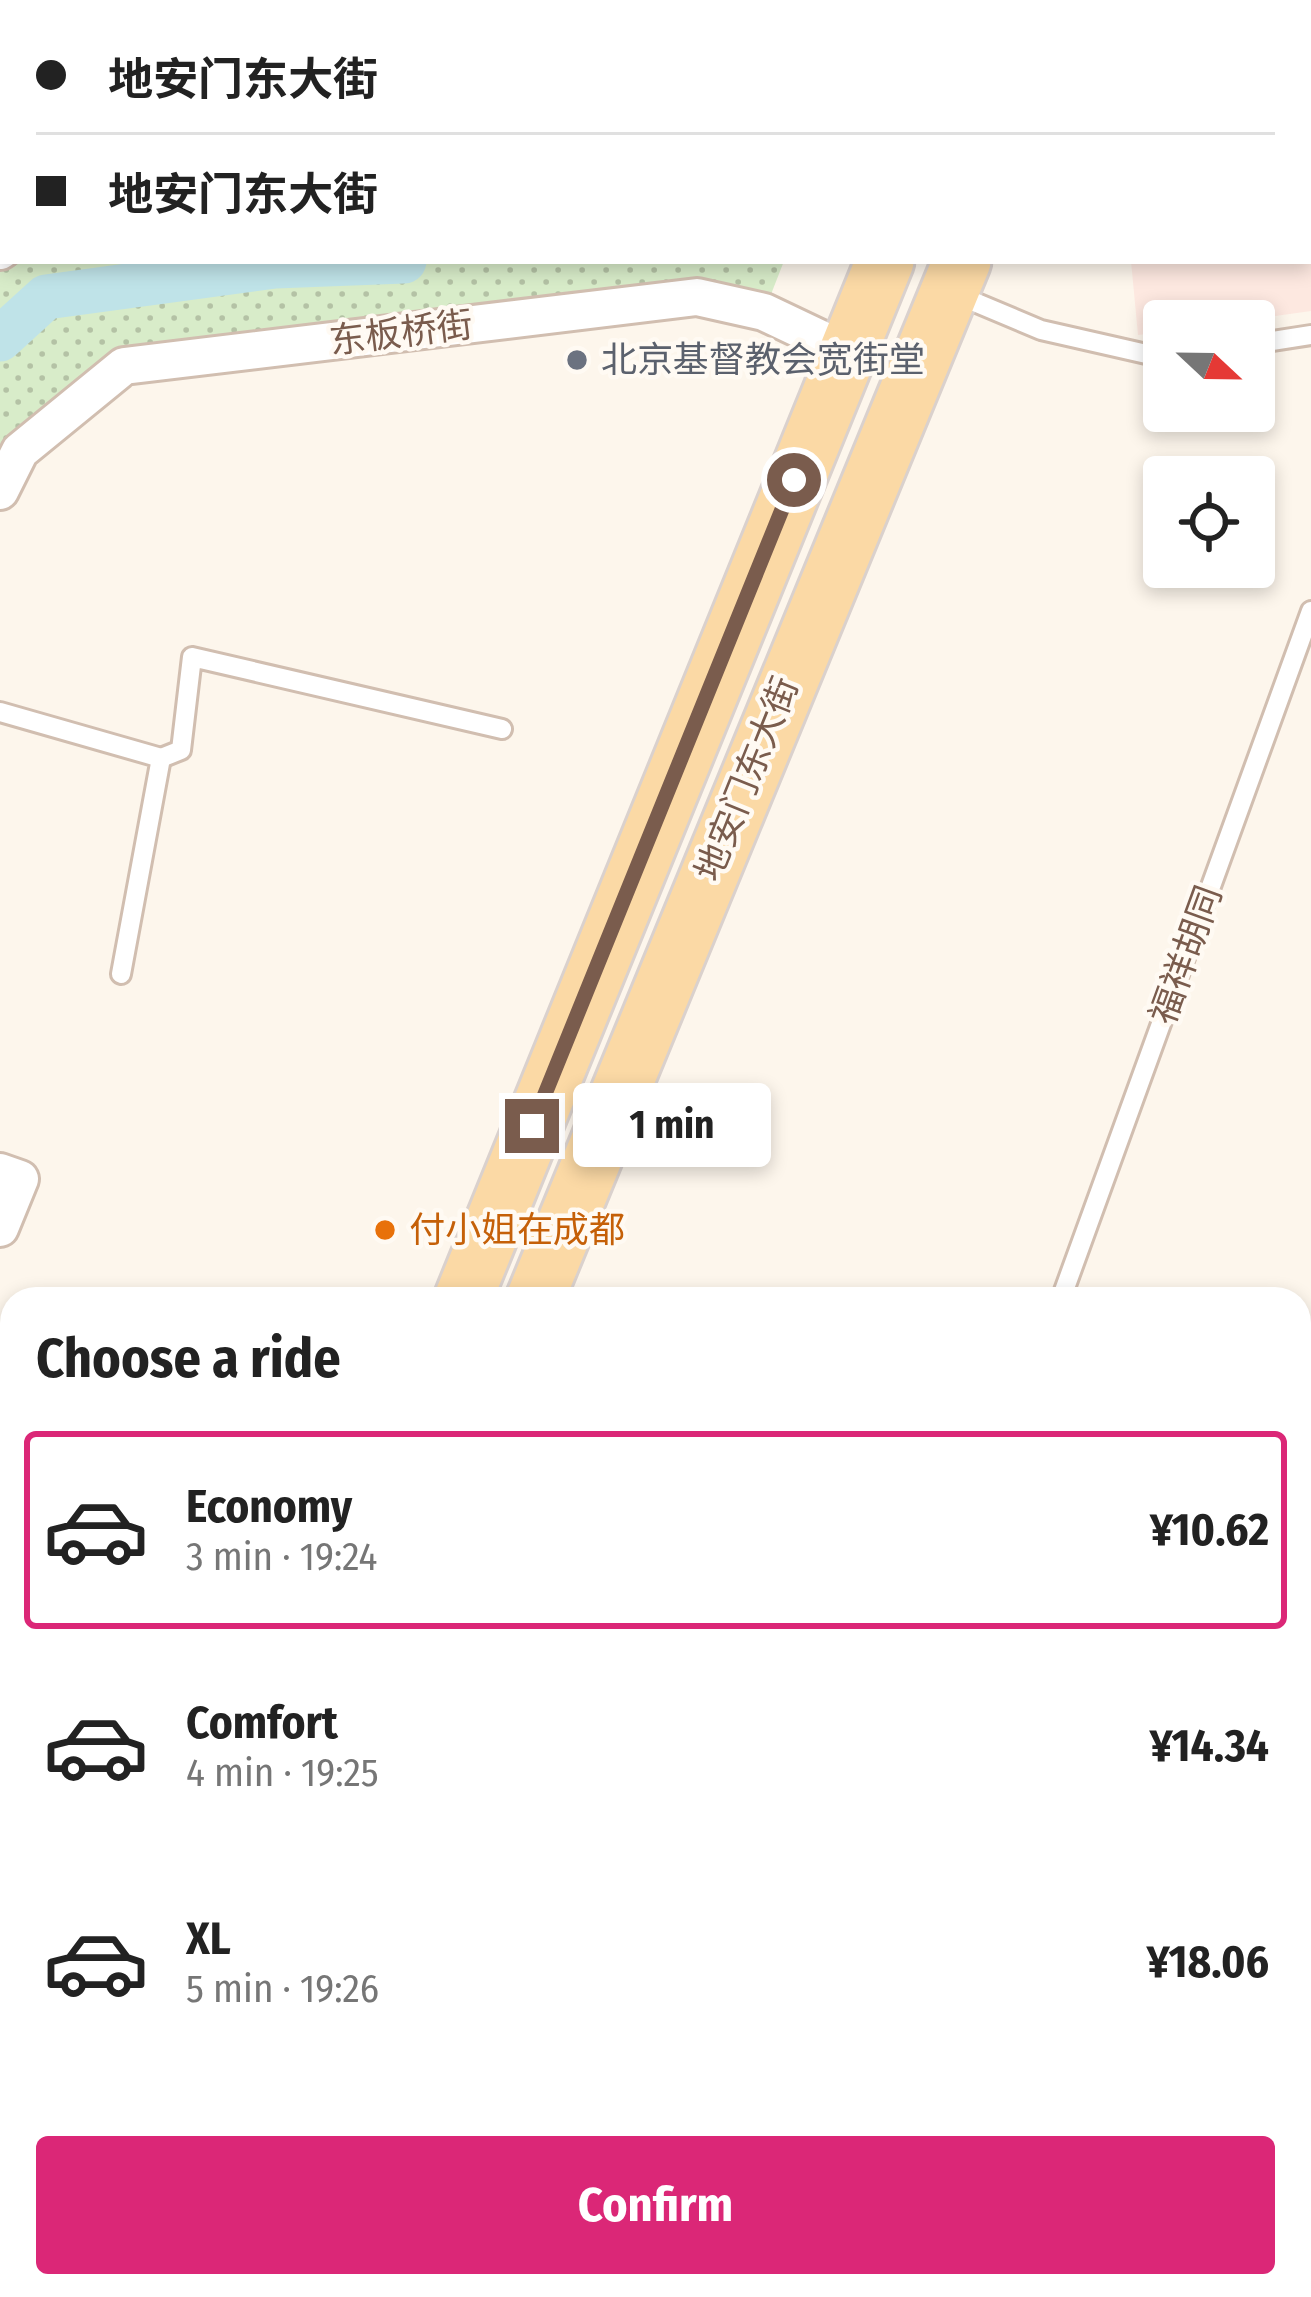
<!DOCTYPE html>
<meta charset="utf-8">
<style>
body{margin:0;font-family:"Fira Sans Condensed","Noto Sans SC",sans-serif;background:#f2f2f2;color:#222;height:100vh;display:flex;flex-direction:column;font-size:45px;white-space:nowrap}
*{box-sizing:border-box;margin:0}
p{font-size:39px;color:#767676}
.icon{flex:none;width:66px;height:66px;fill:none;stroke:currentColor;stroke-width:2;stroke-linecap:round;stroke-linejoin:round}
.map{position:relative;flex:1;overflow:hidden}
.panel{position:absolute;left:0px;top:1287px;width:1311px;height:1011px;display:flex;flex-direction:column;background:#fff;border-radius:36px 36px 0 0;box-shadow:0 6px 18px #0003}
.panel>*{flex:none}
.guide{position:absolute;left:0px;top:0px;width:1311px;height:264px;box-shadow:0 6px 18px #0003;display:grid;align-content:center;height:264px;padding:0 36px;background:#fff}
.needle{width:78px;rotate:112deg}
.buttons{position:absolute;left:1143px;top:300px;display:grid;gap:24px}
.buttons a{display:grid;place-items:center;width:132px;height:132px;border-radius:12px;background:#fff;box-shadow:0 6px 18px #0003;font-size:60px}
.end{position:absolute;width:54px;height:54px;margin:-27px;border:15px solid #7a5c4d;background:#fff;box-shadow:0 0 0 6px #fff}
.from{border-radius:50%}
.bubble{position:absolute;height:84px;border-radius:12px;background:#fff;box-shadow:0 6px 18px #0003;font-size:39px;font-weight:700;line-height:84px;text-align:center}
.guide b{display:flex;align-items:center;gap:42px;height:114px;font-size:45px}
.guide b+b{border-top:3px solid #e0e0e0}
.guide i{width:30px;height:30px;background:#222}
ul{padding:0;list-style:none}
li{display:flex;align-items:center;gap:36px;height:198px;margin:0 24px 18px;padding:0 12px;border:6px solid transparent;border-radius:12px}
li div{flex:1}
li b{display:block;font-size:45px}
li em{font-style:normal;font-weight:700}
li.current{border-color:#db2777}
li>.icon{width:108px;height:108px;stroke-width:1.5}
h2{padding:0 36px;font-size:54px;line-height:144px}
.action{display:flex;gap:24px;margin-top:auto;padding:24px 36px}
.action a{flex:1;height:138px;border-radius:12px;background:#db2777;color:#fff;font-size:48px;font-weight:700;line-height:138px;text-align:center}
.map>svg:first-child{display:block}
.residential{fill:#f5e8da}
.commercial{fill:#fde8e0}
.park{fill:url(#park-dots)}
.lines{fill:none;stroke-linecap:round;stroke-linejoin:round}
.canal{stroke:#bfe3e8;stroke-width:45}
.building{fill:url(#building-cross-hatch);stroke:#e6bba3;stroke-width:3}
.service-casing{stroke:#d1beb0;stroke-width:24}
.pedestrian-casing{stroke:#d1beb0;stroke-width:33}
.minor-casing{stroke:#d1beb0;stroke-width:42}
.primary-casing{stroke:#dad1cd;stroke-width:63}
.service{stroke:#fff;stroke-width:18}
.pedestrian{stroke:#fff;stroke-width:27}
.minor{stroke:#fff;stroke-width:36}
.primary{stroke:#fbd9a5;stroke-width:57}
.route{stroke:#7a5c4d;stroke-width:15}
.worship-dot{fill:#6b7280;stroke:#fffaf3;stroke-width:4.5}
.food-dot{fill:#e8710a;stroke:#fffaf3;stroke-width:4.5}
.labels{text-anchor:middle;dominant-baseline:central;stroke-width:9;stroke-linejoin:round;paint-order:stroke}
.street-label{font-size:36px;fill:#7a5c4d;stroke:#fffaf3}
.worship-label{font-size:36px;fill:#5b616d;stroke:#fffaf3;text-anchor:start}
.food-label{font-size:36px;fill:#c56008;stroke:#fffaf3;text-anchor:start}
</style>
<div class="map">
<svg width="1311" height="2297" viewBox="0 0 1311 2297">
<defs>
<pattern id="park-dots" width="8" height="8" patternUnits="userSpaceOnUse" patternTransform="scale(3)"><rect width="8" height="8" fill="#d8ecc9"/><path d="M2 2h.1M6 6h.1" fill="none" stroke="#b4c2a5" stroke-width="1.8" stroke-linecap="round"/></pattern>
<pattern id="building-cross-hatch" width="8" height="8" patternUnits="userSpaceOnUse" patternTransform="scale(3)"><rect width="8" height="8" fill="#f3d5c3"/><path d="M0 0l8 8M0 8l8-8" fill="none" stroke="#cab0a1"/></pattern>
</defs>
<rect width="100%" height="100%" fill="#fdf6ec"/>
<g class="residential">
<polygon points="0,0 228,0 3,3 0,219"/>
<polygon points="790,2286 1044,2286 1040,2297 822,2297"/>
</g>
<g class="commercial">
<polygon points="1311,191 1311,311 1240,321 1164,321 1164,332 1138,335 1131,261 1308,261"/>
<polygon points="1299,1841 1311,1846 1311,2288 1299,2283"/>
</g>
<polygon class="park" points="0,254 3,261 784,261 768,302 84,376 0,449"/>
<g class="lines">
<polyline class="canal" points="0,339 46,297 275,266 404,261"/>
</g>
<g class="building">
<polygon points="807,0 878,0 806,3"/>
<polygon points="488,2286 563,2286 559,2297 484,2297"/>
</g>
<g class="lines">
<defs>
<g id="service">
<polyline points="1205,0 1213,3"/>
<polyline points="239,3 240,0"/>
<polyline points="1308,39 1311,40"/>
<polyline points="953,293 1041,330 1164,358"/>
<polyline points="1254,344 1311,335"/>
<polyline points="0,712 161,758 121,974"/>
<polyline points="161,758 181,750 192,657 502,729"/>
<polyline points="1061,1299 1311,611"/>
<polyline points="1299,2070 1311,2043"/>
<polyline points="688,2297 692,2286"/>
<polyline points="1197,2297 1202,2286"/>
</g>
<polyline id="pedestrian" points="1299,2041 1311,2046"/>
<g id="minor">
<polyline points="0,251 3,249"/>
<polyline points="0,491 20,451 124,366 697,297 764,312 846,351"/>
<polyline points="0,1172 20,1179 0,1228"/>
</g>
<g id="primary">
<polyline points="989,3 990,0"/>
<polyline points="1073,3 1074,0"/>
<polyline points="463,1299 885,261"/>
<polyline points="535,1299 962,261"/>
<polyline points="58,2297 62,2286"/>
<polyline points="148,2297 152,2286"/>
</g>
</defs>
<use href="#service" class="service-casing"/>
<use href="#pedestrian" class="pedestrian-casing"/>
<use href="#minor" class="minor-casing"/>
<use href="#primary" class="primary-casing"/>
<use href="#service" class="service"/>
<use href="#pedestrian" class="pedestrian"/>
<use href="#minor" class="minor"/>
<use href="#primary" class="primary"/>
</g>
<g class="lines">
<polyline class="route" points="532,1126 794,480"/>
</g>
<circle class="worship-dot" cx="577" cy="360" r="12"/>
<circle class="food-dot" cx="385" cy="1230" r="12"/>
<g class="labels">
<g class="street-label">
<text transform="translate(401 333) rotate(-7)">东板桥街</text>
<text transform="translate(747 779) rotate(-68)">地安门东大街</text>
<text transform="translate(1186 955) rotate(-70)">福祥胡同</text>
</g>
<g class="worship-label">
<text x="601" y="360">北京基督教会宽街堂</text>
</g>
<g class="food-label">
<text x="409" y="1230">付小姐在成都</text>
</g>
</g>
</svg>
<div class="buttons">
<a><svg class="needle" viewBox="-14 -14 28 28"><path d="M0-13l5 13h-10z" fill="#e53935"/><path d="M0 13l5-13h-10z" fill="#767676"/></svg></a>
<a><svg class="icon" aria-label="locate" viewBox="0 0 24 24"><circle cx="12" cy="12" r="6"/><path d="M12 2v4M12 18v4M2 12h4M18 12h4"/></svg></a>
</div>
<i class="end from" style="left:794px;top:480px"></i>
<i class="end" style="left:532px;top:1126px"></i>
<div class="bubble" style="left:573px;top:1083px;width:198px">1 min</div>
<div class="guide">
<b><i class="from"></i>地安门东大街</b>
<b><i></i>地安门东大街</b>
</div>
<section class="panel">
<h2>Choose a ride</h2>
<ul>
<li class="current"><svg class="icon" aria-label="car" viewBox="0 0 24 24"><path d="M5 17H2v-5l4-1 3-4h7l3 4 3 1v5h-3M9 17h6M6 11h13"/><circle cx="7" cy="17" r="2"/><circle cx="17" cy="17" r="2"/></svg><div><b>Economy</b><p>3 min · 19:24</p></div><em>¥10.62</em></li>
<li><svg class="icon" aria-label="car" viewBox="0 0 24 24"><path d="M5 17H2v-5l4-1 3-4h7l3 4 3 1v5h-3M9 17h6M6 11h13"/><circle cx="7" cy="17" r="2"/><circle cx="17" cy="17" r="2"/></svg><div><b>Comfort</b><p>4 min · 19:25</p></div><em>¥14.34</em></li>
<li><svg class="icon" aria-label="car" viewBox="0 0 24 24"><path d="M5 17H2v-5l4-1 3-4h7l3 4 3 1v5h-3M9 17h6M6 11h13"/><circle cx="7" cy="17" r="2"/><circle cx="17" cy="17" r="2"/></svg><div><b>XL</b><p>5 min · 19:26</p></div><em>¥18.06</em></li>
</ul>
<div class="action"><a>Confirm</a></div>
</section>
</div>
